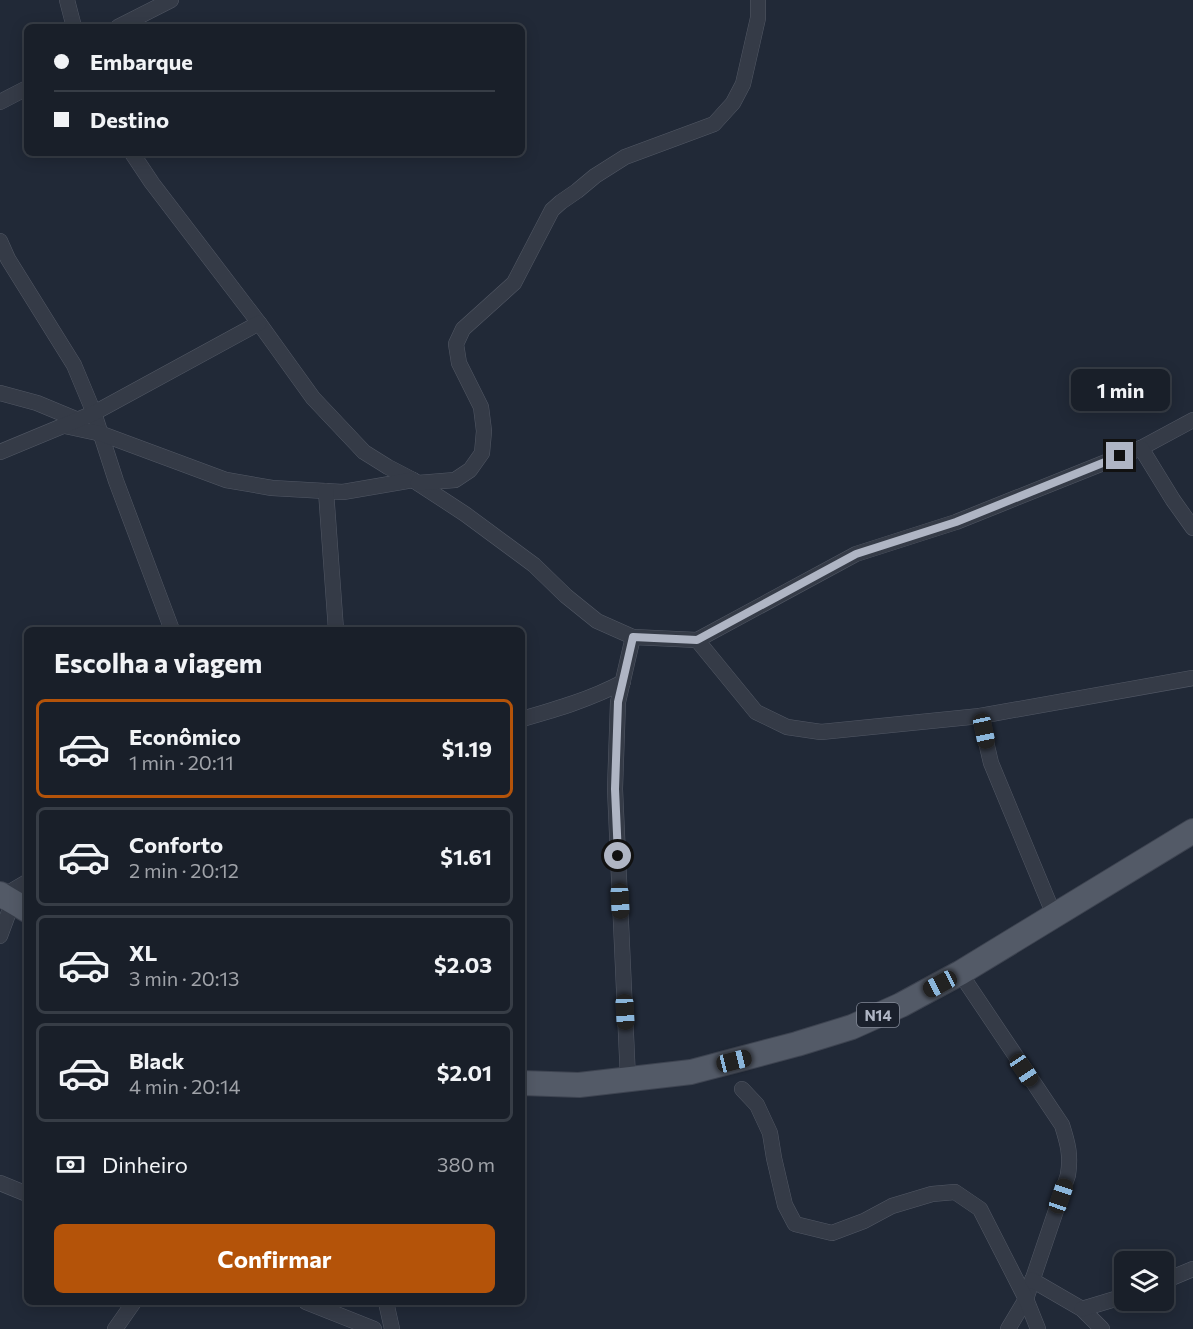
<!DOCTYPE html>
<html lang="pt">
<meta charset="utf-8">
<style>
body{margin:0;font-family:Commissioner,sans-serif;background:#222731;color:#f1f3f6;height:100vh;display:flex;flex-direction:column;font-size:22px;white-space:nowrap}
*{box-sizing:border-box;margin:0}
p{font-size:20px;color:#9fa2a8}
.icon{flex:none;width:33px;height:33px;fill:none;stroke:currentColor;stroke-width:2;stroke-linecap:round;stroke-linejoin:round}
.map{position:relative;flex:1;overflow:hidden}
.sheet{position:absolute;left:24px;top:627px;width:501px;height:678px;display:flex;flex-direction:column;background:#191f29;border-radius:9px;box-shadow:0 3px 15px #0003,0 0 0 2px #373d46}
.sheet>*{flex:none}
.top-card{position:absolute;left:24px;top:24px;width:501px;height:132px;border-radius:9px;box-shadow:0 3px 15px #0003,0 0 0 2px #373d46;display:grid;align-content:center;height:132px;padding:0 30px;background:#191f29}
.buttons{position:absolute;left:1114px;top:1251px;display:grid;gap:12px}
.buttons a{display:grid;place-items:center;width:60px;height:60px;border-radius:9px;background:#191f29;box-shadow:0 3px 15px #0003,0 0 0 2px #373d46;font-size:30px}
.end{position:absolute;width:27px;height:27px;margin:-14px;border:8px solid #afb5c4;background:#111;box-shadow:0 0 0 3px #111}
.from{border-radius:50%}
.bubble{position:absolute;height:42px;border-radius:9px;background:#191f29;box-shadow:0 3px 15px #0003,0 0 0 2px #373d46;font-size:20px;font-weight:700;line-height:42px;text-align:center}
.car{position:absolute;width:18px;height:36px;margin:-18px -9px;border-radius:8px;box-shadow:0 0 4px 2px #0007;background:linear-gradient(#222 24%,#8ab4d8 0 40%,#222 0 76%,#8ab4d8 0 86%,#222 0)}
.top-card b{display:flex;align-items:center;gap:21px;height:57px;font-size:22px}
.top-card b+b{border-top:2px solid #373d46}
.top-card i{width:15px;height:15px;background:#f1f3f6}
ul{padding:0;list-style:none}
li{display:flex;align-items:center;gap:18px;height:99px;margin:0 12px 9px;padding:0 18px;border:3px solid #373d46;border-radius:9px}
li div{flex:1}
li b{display:block;font-size:22px}
li em{font-style:normal;font-weight:700}
li.active{border-color:#b45309}
li>.icon{width:54px;height:54px;stroke-width:1.5}
h2{padding:0 30px;font-size:27px;line-height:72px}
.pay{display:flex;align-items:center;gap:15px;height:66px;padding:0 30px;font-size:22px}
.pay p{margin-inline-start:auto}
.cta{display:flex;gap:12px;margin-top:auto;padding:12px 30px}
.cta a{flex:1;height:69px;border-radius:9px;background:#b45309;color:#fff;font-size:24px;font-weight:700;line-height:69px;text-align:center}
.map>svg:first-child{display:block}
.lines{fill:none;stroke-linecap:round;stroke-linejoin:round}
.minor-casing{stroke:#525865;stroke-width:16}
.primary-casing{stroke:#3e4451;stroke-width:26}
.minor{stroke:#353b47;stroke-width:15}
.primary{stroke:#535a67;stroke-width:24}
.route{stroke:#afb5c4;stroke-width:8}
.labels{text-anchor:middle;dominant-baseline:central;stroke-width:4.5;stroke-linejoin:round;paint-order:stroke}
.shield{fill:#1a202c;stroke:#828896;stroke-width:1.5}
.shield-label{font-size:15px;font-weight:bold;fill:#afb5c4}
</style>
<div class="map">
<svg width="1193" height="1329" viewBox="0 0 1193 1329">
<rect width="100%" height="100%" fill="#212937"/>
<g class="lines">
<defs>
<g id="minor">
<polyline points="67,0 74,27"/>
<polyline points="118,27 171,0"/>
<polyline points="0,102 27,88"/>
<polyline points="132,153 152,183 259,323 313,398 364,452 388,467 413,480 465,514 534,565 566,596 597,621 633,637 697,640 856,554 956,522 1141,448 1193,420"/>
<polyline points="0,241 8,259 74,365 94,413 116,481 172,630"/>
<polyline points="0,393 37,403 78,420"/>
<polyline points="65,426 102,434 226,480 272,488 343,492 413,480"/>
<polyline points="1141,448 1173,500 1193,528"/>
<polyline points="0,452 94,413 259,323"/>
<polyline points="418,483 455,480 470,470 482,453 484,431 481,407 459,363 456,344 463,329 514,283 552,210 561,202 577,191 595,176 625,157 714,124 733,103 743,84 758,18 758,0"/>
<polyline points="326,491 336,630"/>
<polyline points="697,640 756,712 787,727 821,732 980,716 1193,678"/>
<polyline points="980,716 991,763 1054,915"/>
<path d="M522 719C557 709 591 699 623 682"/>
<polyline points="3,896 27,882"/>
<polyline points="0,936 13,901"/>
<path d="M960 973 1062 1125C1068 1144 1071 1155 1068 1175L1026 1299 1008 1329"/>
<polyline points="628,1079 615,789 618,702 633,637"/>
<polyline points="742,1089 757,1105 770,1133 774,1158 785,1205 795,1224 832,1233 864,1221 892,1206 932,1194 955,1192 980,1209 1026,1299 1038,1329"/>
<polyline points="0,1183 27,1194"/>
<polyline points="1032,1280 1082,1309 1102,1329"/>
<polyline points="1164,1281 1193,1269"/>
<polyline points="306,1302 374,1329"/>
<polyline points="386,1302 392,1329"/>
<polyline points="1082,1309 1125,1296"/>
<polyline points="115,1329 134,1302"/>
</g>
<g id="primary">
<polyline points="0,894 27,910"/>
<polyline points="522,1083 579,1085 691,1072 797,1044 852,1027 901,1005 960,973 1193,831"/>
</g>
</defs>
<use href="#minor" class="minor-casing"/>
<use href="#primary" class="primary-casing"/>
<use href="#minor" class="minor"/>
<use href="#primary" class="primary"/>
</g>
<g class="lines">
<polyline class="route" points="618,856 615,789 618,702 633,637 697,640 856,554 956,522 1120,456"/>
</g>
<g class="labels">
<rect class="shield" x="857" y="1003" width="42" height="24" rx="4.5"/>
<g class="shield-label">
<text x="878" y="1015">N14</text>
</g>
</g>
</svg>
<div class="buttons">
<a><svg class="icon" aria-label="layers" viewBox="0 0 24 24"><path d="M12 4l9 5-9 5-9-5zM3 14l9 5 9-5"/></svg></a>
</div>
<i class="end from" style="left:618px;top:856px"></i>
<i class="end" style="left:1120px;top:456px"></i>
<div class="bubble" style="left:1071px;top:369px;width:99px">1 min</div>
<i class="car" style="left:984px;top:731px;rotate:168deg"></i>
<i class="car" style="left:620px;top:901px;rotate:177deg"></i>
<i class="car" style="left:940px;top:984px;rotate:242deg"></i>
<i class="car" style="left:625px;top:1012px;rotate:177deg"></i>
<i class="car" style="left:734px;top:1061px;rotate:76deg"></i>
<i class="car" style="left:1024px;top:1070px;rotate:146deg"></i>
<i class="car" style="left:1061px;top:1196px;rotate:19deg"></i>
<div class="top-card">
<b><i class="from"></i>Embarque</b>
<b><i></i>Destino</b>
</div>
<section class="sheet">
<h2>Escolha a viagem</h2>
<ul>
<li class="active"><svg class="icon" aria-label="car" viewBox="0 0 24 24"><path d="M5 17H2v-5l4-1 3-4h7l3 4 3 1v5h-3M9 17h6M6 11h13"/><circle cx="7" cy="17" r="2"/><circle cx="17" cy="17" r="2"/></svg><div><b>Econômico</b><p>1 min · 20:11</p></div><em>$1.19</em></li>
<li><svg class="icon" aria-label="car" viewBox="0 0 24 24"><path d="M5 17H2v-5l4-1 3-4h7l3 4 3 1v5h-3M9 17h6M6 11h13"/><circle cx="7" cy="17" r="2"/><circle cx="17" cy="17" r="2"/></svg><div><b>Conforto</b><p>2 min · 20:12</p></div><em>$1.61</em></li>
<li><svg class="icon" aria-label="car" viewBox="0 0 24 24"><path d="M5 17H2v-5l4-1 3-4h7l3 4 3 1v5h-3M9 17h6M6 11h13"/><circle cx="7" cy="17" r="2"/><circle cx="17" cy="17" r="2"/></svg><div><b>XL</b><p>3 min · 20:13</p></div><em>$2.03</em></li>
<li><svg class="icon" aria-label="car" viewBox="0 0 24 24"><path d="M5 17H2v-5l4-1 3-4h7l3 4 3 1v5h-3M9 17h6M6 11h13"/><circle cx="7" cy="17" r="2"/><circle cx="17" cy="17" r="2"/></svg><div><b>Black</b><p>4 min · 20:14</p></div><em>$2.01</em></li>
</ul>
<div class="pay"><svg class="icon" aria-label="cash" viewBox="0 0 24 24"><path d="M3 7h18v10H3z"/><circle cx="12" cy="12" r="2"/></svg>Dinheiro<p>380 m</p></div>
<div class="cta"><a>Confirmar</a></div>
</section>
</div>
